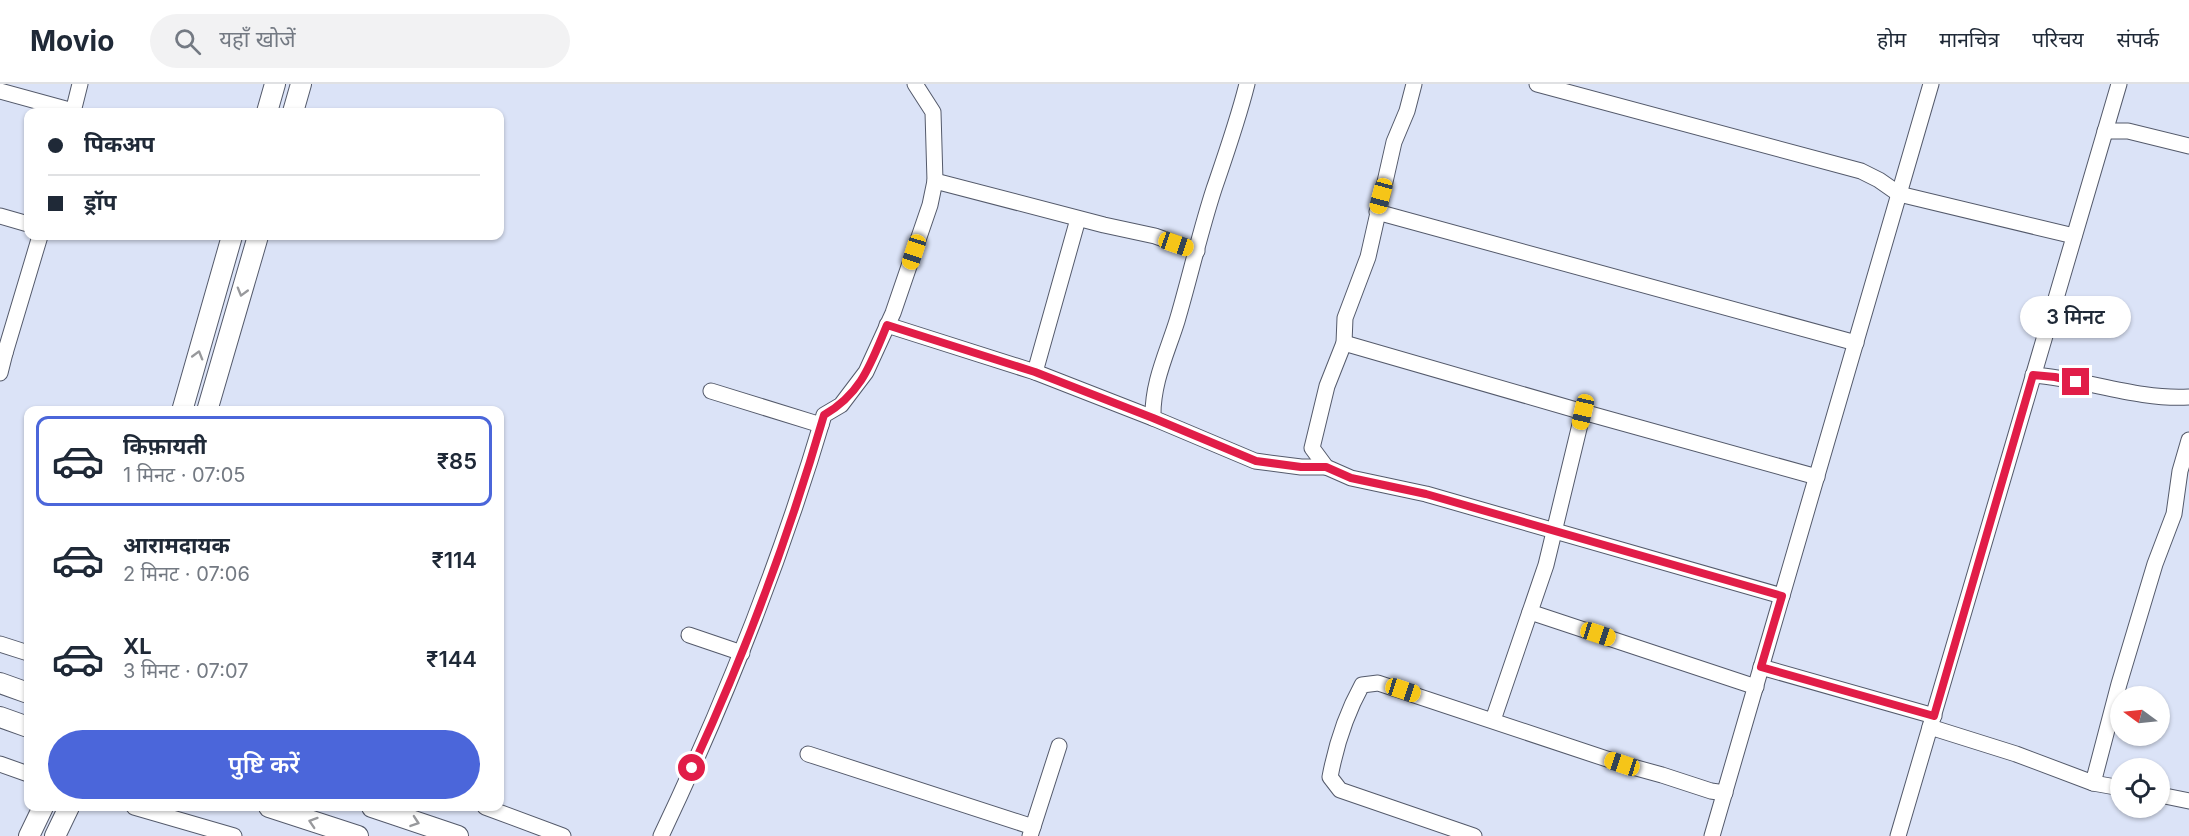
<!DOCTYPE html>
<html lang="hi">
<meta charset="utf-8">
<style>
body{margin:0;font-family:Inter,"Noto Sans Devanagari",sans-serif;background:#f2f2f3;color:#1f2937;height:100vh;display:flex;flex-direction:column;font-size:22px;white-space:nowrap}
*{box-sizing:border-box;margin:0}
p{font-size:20px;color:#747a83}
.icon{flex:none;width:33px;height:33px;fill:none;stroke:currentColor;stroke-width:2;stroke-linecap:round;stroke-linejoin:round}
.map{position:relative;flex:1;overflow:hidden}
.details{position:absolute;left:24px;top:322px;width:480px;height:405px;display:flex;flex-direction:column;background:#fff;border-radius:12px;box-shadow:0 2px 4px #0004}
.details>*{flex:none}
.banner{position:absolute;left:24px;top:24px;width:480px;height:132px;border-radius:12px;box-shadow:0 2px 4px #0004;display:grid;align-content:center;height:132px;padding:0 24px;background:#fff}
.needle{width:39px;rotate:285deg}
.fabs{position:absolute;left:2110px;top:602px;display:grid;gap:12px}
.fabs a{display:grid;place-items:center;width:60px;height:60px;border-radius:50%;background:#fff;box-shadow:0 2px 4px #0004;font-size:30px}
.end{position:absolute;width:27px;height:27px;margin:-14px;border:8px solid #e11d48;background:#fff;box-shadow:0 0 0 3px #fff}
.from{border-radius:50%}
.bubble{position:absolute;height:42px;border-radius:21px;background:#fff;box-shadow:0 2px 4px #0004;font-size:20px;font-weight:600;line-height:42px;text-align:center}
.car{position:absolute;width:18px;height:36px;margin:-18px -9px;border-radius:8px;box-shadow:0 0 4px 2px #0007;background:linear-gradient(#f5c518 24%,#345 0 40%,#f5c518 0 76%,#345 0 86%,#f5c518 0)}
.banner b{display:flex;align-items:center;gap:21px;height:57px;font-size:22px}
.banner b+b{border-top:2px solid #e0e1e3}
.banner i{width:15px;height:15px;background:#1f2937}
ul{padding:10px 0 0;list-style:none}
li{display:flex;align-items:center;gap:18px;height:90px;margin:0 12px 9px;padding:0 12px;border:3px solid transparent;border-radius:12px}
li div{flex:1}
li b{display:block;font-size:22px}
li em{font-style:normal;font-weight:600}
li.active{border-color:#4b66da}
li>.icon{width:54px;height:54px;stroke-width:1.5}
.action{display:flex;gap:12px;margin-top:auto;padding:12px 24px}
.action a{flex:1;height:69px;border-radius:36px;background:#4b66da;color:#fff;font-size:24px;font-weight:600;line-height:69px;text-align:center}
header{display:flex;align-items:center;gap:36px;box-sizing:border-box;height:84px;padding:0 30px;background:#fff;border-bottom:2px solid #e0e1e3}
header strong{font-size:28px}
nav{display:flex;gap:33px;margin-inline-start:auto;font-size:21px}
.search{width:420px;height:54px;background:#f2f2f3;display:flex;align-items:center;gap:15px;box-sizing:border-box;padding:0 21px;border-radius:33px;color:#747a83;font-size:22px}
.map>svg:first-child{display:block}
.lines{fill:none;stroke-linecap:round;stroke-linejoin:round}
.minor-casing{stroke:#545a6b;stroke-width:17}
.tertiary-casing{stroke:#545a6b;stroke-width:22}
.minor{stroke:#fff;stroke-width:15}
.tertiary{stroke:#fff;stroke-width:20}
.oneway{stroke:#98999c}
.route{stroke:#e11d48;stroke-width:8}
</style>
<header>
<strong>Movio</strong>
<div class="search"><svg class="icon" aria-label="search" viewBox="0 0 24 24"><circle cx="10" cy="10" r="6"/><path d="M15 15l6 6"/></svg>यहाँ खोजें</div>
<nav><a>होम</a><a>मानचित्र</a><a>परिचय</a><a>संपर्क</a></nav>
</header>
<div class="map">
<svg width="2189" height="752" viewBox="0 0 2189 752">
<rect width="100%" height="100%" fill="#dbe3f7"/>
<g class="lines">
<defs>
<g id="minor">
<path d="M1247 0C1238 36 1226 70 1214 105 1200 148 1190 193 1177 237 1167 269 1152 299 1153 334L1255 377 1301 383H1326"/>
<polyline points="1414,0 1407,27 1394,58 1368,173 1345,234 1344,259 1327,302 1312,364 1326,383 1351,394 1426,410 1782,512"/>
<polyline points="1537,0 1861,87 1879,96 1899,110 2074,152"/>
<polyline points="0,7 73,27"/>
<polyline points="73,28 80,0"/>
<polyline points="2105,47 2128,47 2189,62"/>
<polyline points="935,97 1104,141 1155,152 1197,167"/>
<polyline points="1377,128 1856,259"/>
<polyline points="0,132 28,140"/>
<polyline points="1078,135 1035,288 1153,334"/>
<polyline points="887,241 1035,288"/>
<polyline points="1344,259 1583,328"/>
<polyline points="0,267 5,269 0,289"/>
<polyline points="5,269 40,152"/>
<path d="M2033 291C2086 295 2136 316 2189 313"/>
<polyline points="711,307 821,341"/>
<polyline points="1530,528 1756,603"/>
<polyline points="689,551 742,569"/>
<polyline points="0,560 28,569"/>
<polyline points="1761,583 1934,632"/>
<polyline points="1493,636 1546,481 1583,328 1817,393"/>
<polyline points="1930,643 2016,670 2093,699 2119,600 2155,480 2174,430 2180,387 2189,356"/>
<polyline points="808,670 1033,743"/>
<polyline points="0,680 28,690"/>
<polyline points="2093,699 2121,704"/>
<polyline points="2160,711 2189,717"/>
<polyline points="134,723 234,752"/>
<polyline points="485,723 563,752"/>
<path d="M661 752C726 615 781 476 824 331L841 321 866 288 893 229 930 121 935 97 933 28 915 0"/>
<polyline points="1030,752 1059,662"/>
<path d="M1474 752 1340 706 1330 693C1336 661 1346 630 1362 601L1378 599 1622 680 1662 691 1711 707 1725 709"/>
<polyline points="1712,752 1931,0"/>
<polyline points="1898,752 2119,0"/>
</g>
<g id="tertiary">
<polyline points="267,28 275,0"/>
<polyline points="293,28 301,0"/>
<polyline points="182,327 232,152"/>
<polyline points="207,327 258,152"/>
<polyline points="0,599 28,609"/>
<polyline points="0,633 28,643"/>
<polyline points="269,723 358,752"/>
<polyline points="372,723 458,752"/>
<polyline points="29,752 43,723"/>
<polyline points="55,752 69,723"/>
</g>
</defs>
<use href="#minor" class="minor-casing"/>
<use href="#tertiary" class="tertiary-casing"/>
<use href="#minor" class="minor"/>
<use href="#tertiary" class="tertiary"/>
</g>
<defs><path id="oneway-chevron" d="M-2-3.5L2.5 0L-2 3.5" fill="none" stroke-width="1.6" stroke-linecap="round" stroke-linejoin="round" transform="scale(1.5)"/></defs>
<g class="oneway">
<use href="#oneway-chevron" transform="translate(242 208) rotate(106)"/>
<use href="#oneway-chevron" transform="translate(198 271) rotate(-74)"/>
<use href="#oneway-chevron" transform="translate(313 738) rotate(-162)"/>
<use href="#oneway-chevron" transform="translate(415 738) rotate(19)"/>
</g>
<g class="lines">
<path class="route" d="M692 684C745 570 789 452 824 331 862 309 871 279 887 241L1035 288 1153 334 1256 377 1301 383H1326L1351 394 1426 410 1782 512 1761 583 1934 632 2033 291 2055 293 2076 298"/>
</g>
</svg>
<div class="fabs">
<a><svg class="needle" viewBox="-14 -14 28 28"><path d="M0-13l5 13h-10z" fill="#e53935"/><path d="M0 13l5-13h-10z" fill="#747a83"/></svg></a>
<a><svg class="icon" aria-label="locate" viewBox="0 0 24 24"><circle cx="12" cy="12" r="6"/><path d="M12 2v4M12 18v4M2 12h4M18 12h4"/></svg></a>
</div>
<i class="end from" style="left:692px;top:684px"></i>
<i class="end" style="left:2076px;top:298px"></i>
<div class="bubble" style="left:2020px;top:212px;width:111px">3 मिनट</div>
<i class="car" style="left:1381px;top:112px;rotate:195deg"></i>
<i class="car" style="left:1176px;top:160px;rotate:109deg"></i>
<i class="car" style="left:914px;top:168px;rotate:198deg"></i>
<i class="car" style="left:1583px;top:328px;rotate:193deg"></i>
<i class="car" style="left:1598px;top:550px;rotate:108deg"></i>
<i class="car" style="left:1403px;top:606px;rotate:108deg"></i>
<i class="car" style="left:1622px;top:680px;rotate:288deg"></i>
<div class="banner">
<b><i class="from"></i>पिकअप</b>
<b><i></i>ड्रॉप</b>
</div>
<section class="details">
<ul>
<li class="active"><svg class="icon" aria-label="car" viewBox="0 0 24 24"><path d="M5 17H2v-5l4-1 3-4h7l3 4 3 1v5h-3M9 17h6M6 11h13"/><circle cx="7" cy="17" r="2"/><circle cx="17" cy="17" r="2"/></svg><div><b>किफ़ायती</b><p>1 मिनट · 07:05</p></div><em>₹85</em></li>
<li><svg class="icon" aria-label="car" viewBox="0 0 24 24"><path d="M5 17H2v-5l4-1 3-4h7l3 4 3 1v5h-3M9 17h6M6 11h13"/><circle cx="7" cy="17" r="2"/><circle cx="17" cy="17" r="2"/></svg><div><b>आरामदायक</b><p>2 मिनट · 07:06</p></div><em>₹114</em></li>
<li><svg class="icon" aria-label="car" viewBox="0 0 24 24"><path d="M5 17H2v-5l4-1 3-4h7l3 4 3 1v5h-3M9 17h6M6 11h13"/><circle cx="7" cy="17" r="2"/><circle cx="17" cy="17" r="2"/></svg><div><b>XL</b><p>3 मिनट · 07:07</p></div><em>₹144</em></li>
</ul>
<div class="action"><a>पुष्टि करें</a></div>
</section>
</div>
